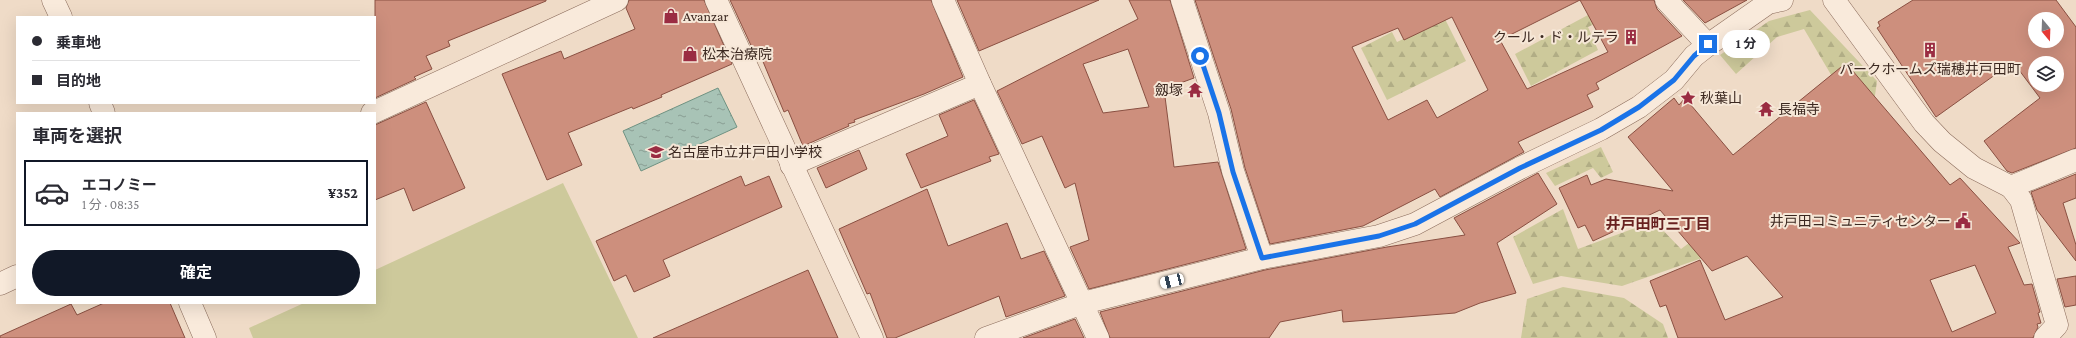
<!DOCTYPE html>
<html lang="ja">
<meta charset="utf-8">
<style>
body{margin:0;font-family:"Crimson Pro","Noto Sans JP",serif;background:#f7f7f7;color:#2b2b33;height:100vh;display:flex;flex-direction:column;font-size:15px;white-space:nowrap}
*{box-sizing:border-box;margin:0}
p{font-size:13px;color:#7c7c81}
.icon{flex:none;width:22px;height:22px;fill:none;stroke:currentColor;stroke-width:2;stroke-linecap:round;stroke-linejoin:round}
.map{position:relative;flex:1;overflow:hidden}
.drawer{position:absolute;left:16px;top:112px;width:360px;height:192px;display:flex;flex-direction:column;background:#fff;border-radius:0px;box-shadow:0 4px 16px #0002}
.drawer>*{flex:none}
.banner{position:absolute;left:16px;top:16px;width:360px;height:88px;border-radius:0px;box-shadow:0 4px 16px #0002;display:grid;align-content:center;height:88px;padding:0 16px;background:#fff}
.needle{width:26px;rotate:161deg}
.controls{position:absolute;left:2028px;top:12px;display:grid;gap:8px}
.controls a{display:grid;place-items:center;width:36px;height:36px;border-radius:50%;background:#fff;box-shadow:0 4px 16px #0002;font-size:20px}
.end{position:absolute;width:18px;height:18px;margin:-9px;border:5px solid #1a73e8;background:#fff;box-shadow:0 0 0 2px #fff}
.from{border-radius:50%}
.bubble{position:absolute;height:28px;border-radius:14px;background:#fff;box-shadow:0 4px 16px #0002;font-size:13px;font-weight:700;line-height:28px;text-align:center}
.car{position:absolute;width:12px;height:24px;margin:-12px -6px;border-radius:5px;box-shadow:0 0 3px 1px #0007;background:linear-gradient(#fff 24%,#345 0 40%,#fff 0 76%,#345 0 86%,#fff 0)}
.banner b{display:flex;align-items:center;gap:14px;height:38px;font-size:15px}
.banner b+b{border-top:1px solid #e1e1e2}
.banner i{width:10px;height:10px;background:#2b2b33}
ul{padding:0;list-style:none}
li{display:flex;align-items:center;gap:12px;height:66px;margin:0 8px 6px;padding:0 8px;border:2px solid transparent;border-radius:0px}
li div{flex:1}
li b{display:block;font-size:15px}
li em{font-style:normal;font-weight:700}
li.on{border-color:#111827}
li>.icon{width:36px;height:36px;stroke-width:1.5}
h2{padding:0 16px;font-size:18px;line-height:48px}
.action{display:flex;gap:8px;margin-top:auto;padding:8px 16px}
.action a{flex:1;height:46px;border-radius:24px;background:#111827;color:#fff;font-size:16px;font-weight:700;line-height:46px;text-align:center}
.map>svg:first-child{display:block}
.forest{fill:url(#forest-firs)}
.pitch{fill:#cdc99b}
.water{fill:url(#water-ripples);stroke:#6f9282}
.building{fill:#cd8f7d;stroke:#8a5042;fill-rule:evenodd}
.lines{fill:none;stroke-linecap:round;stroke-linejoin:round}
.minor-casing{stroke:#8b6c5c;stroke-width:23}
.minor{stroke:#f9eadb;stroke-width:22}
.route{stroke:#1a73e8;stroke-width:5}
.labels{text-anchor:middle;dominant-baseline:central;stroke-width:4;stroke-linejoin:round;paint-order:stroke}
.poi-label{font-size:14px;fill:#3b2820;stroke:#f6e7d7;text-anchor:start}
.neighbourhood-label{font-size:15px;font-weight:bold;fill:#68201f;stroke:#f6e7d7}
</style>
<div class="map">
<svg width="2076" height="338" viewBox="0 0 2076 338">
<defs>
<pattern id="forest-firs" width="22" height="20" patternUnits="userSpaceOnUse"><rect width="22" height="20" fill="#cdc99b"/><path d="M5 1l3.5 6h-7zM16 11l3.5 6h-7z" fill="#b1ad85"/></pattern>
<pattern id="water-ripples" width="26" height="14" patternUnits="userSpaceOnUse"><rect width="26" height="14" fill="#a8c3b6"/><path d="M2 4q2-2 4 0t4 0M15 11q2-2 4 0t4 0" fill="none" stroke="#8a9e94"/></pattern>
</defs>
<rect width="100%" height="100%" fill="#efdbc7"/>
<g class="forest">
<polygon points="1616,0 1646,0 1588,27 1598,50 1531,86 1515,54"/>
<polygon points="1810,10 1877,81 1869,139 1804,29 1777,37 1736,74 1720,55 1769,21"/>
<polygon points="1445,19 1466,61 1387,100 1361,48 1392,32 1397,42"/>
<polygon points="1601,147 1613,172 1601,178 1593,168 1555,186 1546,173"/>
<polygon points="1563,209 1578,249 1654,221 1681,249 1705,231 1722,251 1622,286 1561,276 1533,284 1513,237"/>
<polygon points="1563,287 1624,298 1663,324 1668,338 1521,338 1527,299"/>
</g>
<polygon class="pitch" points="563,183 638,338 253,338 249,328 304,303 375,303 375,270"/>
<polygon class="water" points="718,88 737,127 641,171 623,131"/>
<g class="building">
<polygon points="375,0 546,0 546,1 448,41 450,46 426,56 432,69 414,77 416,79 375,98"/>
<polygon points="629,0 704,0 732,64 661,95 662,97 633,109 632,107 568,133 582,165 547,180 502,74 561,51 564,59 635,29 626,8"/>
<polygon points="730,0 931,0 963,77 924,94 854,120 855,122 848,124 849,126 803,146 788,110 784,112 759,52 755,54"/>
<polygon points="957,0 1099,0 979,51"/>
<path d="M1129 0H1170L1194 78 1164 89 1174 167 1218 162 1246 249 1089 289 1070 247 1089 240 1075 183 1065 188 1042 136 1022 144 997 91 1138 19ZM1128 49 1149 107 1103 113 1083 64Z"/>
<path d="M1195 0H1654L1657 9 1682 36 1596 83 1599 89 1587 95 1593 107 1518 142 1524 152 1440 197 1435 189 1363 226 1270 244 1245 168 1231 109ZM1580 0 1608 52 1527 89 1500 40ZM1452 17 1488 90 1437 118 1427 100 1388 120 1352 47 1398 28 1404 40Z"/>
<polygon points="1683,0 1747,0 1705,23"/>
<path d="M1913 0H2056L2076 27V148L2012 173 2007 171 1984 141 2040 98 2013 62 1936 117 1877 28 1880 26 1878 22ZM2035 19H2057V41H2035ZM2035 63H2057V85H2035Z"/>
<path d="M1846 63 1950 185 1960 178 2020 243 2008 247 2024 285 2032 284 2040 312 2038 313 2041 323 2037 324 2038 327 2033 338H1678L1666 305 1660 307 1650 281 1700 260 1725 320 1783 297 1747 256 1712 271 1660 210 1593 241 1585 225 1578 228 1559 188 1587 175 1591 185 1606 179 1673 191 1628 137 1674 98 1679 105 1685 98 1733 155ZM1975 265 1996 313 1952 332 1930 280Z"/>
<polygon points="974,100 999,154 989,157 991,161 921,188 906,154 948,136 939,115"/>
<polygon points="426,102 465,188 413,211 404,188 375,200 375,125"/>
<polygon points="859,150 867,169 826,188 817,168"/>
<polygon points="1538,173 1557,204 1497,243 1516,293 1480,303 1455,313 1343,322 1342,310 1280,322 1269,338 1110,338 1100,312 1265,270 1387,247 1465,235 1454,218"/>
<polygon points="2076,174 2076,198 2063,203 2076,245 2076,261 2037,210 2031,192"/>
<polygon points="741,176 745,186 769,176 782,207 663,260 670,276 634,292 626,275 614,281 596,241"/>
<polygon points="927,189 948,246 1007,223 1021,259 1044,251 1065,296 1006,317 999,296 895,338 887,338 870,293 867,294 839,229"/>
<polygon points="808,270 838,338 653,338"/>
<polygon points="2076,276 2076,305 2065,307 2057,279"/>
<polygon points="104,303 170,303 185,338 0,338 0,336 71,304 77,315"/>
<polygon points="1075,319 1084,338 1023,338"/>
</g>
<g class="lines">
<defs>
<g id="minor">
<polyline points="53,0 61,17"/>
<polyline points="716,0 872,338"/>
<polyline points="943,0 980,84 1098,338"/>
<polyline points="1182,0 1219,113 1233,171 1262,258"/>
<polyline points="1666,0 1708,45"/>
<polyline points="1834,0 1924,123 1942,142 1974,168 2011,187 2076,160"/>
<polyline points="100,103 104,113"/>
<polyline points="372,113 617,0"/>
<polyline points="791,165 980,84"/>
<polyline points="2011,187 2021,200 2057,325 2045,338"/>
<polyline points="0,284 17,276"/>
<polyline points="190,303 205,338"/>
<polyline points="986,338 1083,303 1262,258 1379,236 1415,224 1520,168 1601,129 1639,107 1674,80 1694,56 1708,45 1768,3 1782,0"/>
</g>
</defs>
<use href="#minor" class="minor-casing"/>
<use href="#minor" class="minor"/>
</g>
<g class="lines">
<polyline class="route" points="1200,56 1219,113 1233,172 1262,258 1379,236 1415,224 1520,168 1601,130 1639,107 1674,80 1694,56 1708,44"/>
</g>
<defs>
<symbol id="shop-bare" viewBox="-9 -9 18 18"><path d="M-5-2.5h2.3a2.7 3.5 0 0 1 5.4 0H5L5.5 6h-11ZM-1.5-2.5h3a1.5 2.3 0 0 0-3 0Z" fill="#9a2c42" stroke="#f6e7d7" stroke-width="2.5" paint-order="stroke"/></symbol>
<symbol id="building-bare" viewBox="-9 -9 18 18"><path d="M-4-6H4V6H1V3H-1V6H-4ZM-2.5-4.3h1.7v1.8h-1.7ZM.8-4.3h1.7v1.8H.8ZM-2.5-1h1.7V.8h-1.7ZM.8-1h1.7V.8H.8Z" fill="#9a2c42" stroke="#f6e7d7" stroke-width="2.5" paint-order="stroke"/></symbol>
<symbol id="temple-bare" viewBox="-9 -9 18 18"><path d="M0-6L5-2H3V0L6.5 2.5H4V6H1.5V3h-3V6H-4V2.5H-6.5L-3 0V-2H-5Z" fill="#9a2c42" stroke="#f6e7d7" stroke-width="2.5" paint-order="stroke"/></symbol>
<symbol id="sight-bare" viewBox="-9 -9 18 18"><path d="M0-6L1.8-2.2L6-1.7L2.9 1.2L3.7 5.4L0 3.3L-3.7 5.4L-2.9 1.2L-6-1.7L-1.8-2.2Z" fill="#9a2c42" stroke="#f6e7d7" stroke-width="2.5" paint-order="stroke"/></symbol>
<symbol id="school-bare" viewBox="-9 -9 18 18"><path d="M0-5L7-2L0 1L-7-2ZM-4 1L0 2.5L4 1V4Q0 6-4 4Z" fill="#9a2c42" stroke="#f6e7d7" stroke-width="2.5" paint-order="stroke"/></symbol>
<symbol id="civic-bare" viewBox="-9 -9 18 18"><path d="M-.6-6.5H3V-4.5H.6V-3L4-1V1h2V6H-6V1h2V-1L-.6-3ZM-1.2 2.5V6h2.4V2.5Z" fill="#9a2c42" stroke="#f6e7d7" stroke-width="2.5" paint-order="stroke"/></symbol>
</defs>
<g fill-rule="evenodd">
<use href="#shop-bare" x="660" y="5" width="22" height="22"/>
<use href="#building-bare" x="1620" y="26" width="22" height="22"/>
<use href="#building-bare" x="1919" y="39" width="22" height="22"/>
<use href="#shop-bare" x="679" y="43" width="22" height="22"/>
<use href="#temple-bare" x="1184" y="79" width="22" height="22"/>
<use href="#sight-bare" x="1677" y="87" width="22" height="22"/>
<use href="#temple-bare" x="1755" y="98" width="22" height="22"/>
<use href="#school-bare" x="645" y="141" width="22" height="22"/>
<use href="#civic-bare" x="1952" y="210" width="22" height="22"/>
</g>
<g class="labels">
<g class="poi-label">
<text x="683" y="16">Avanzar</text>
<text x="1619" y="37" text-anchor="end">クール・ド・ルテラ</text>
<text x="702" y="54">松本治療院</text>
<text x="1930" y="69" text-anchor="middle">パークホームズ瑞穂井戸田町</text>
<text x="1183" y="90" text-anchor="end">劔塚</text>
<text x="1700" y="98">秋葉山</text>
<text x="1778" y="109">長福寺</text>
<text x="668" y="152">名古屋市立井戸田小学校</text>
<text x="1951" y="221" text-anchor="end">井戸田コミュニティセンター</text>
</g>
<g class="neighbourhood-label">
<text x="1658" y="224">井戸田町三丁目</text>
</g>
</g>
</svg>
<div class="controls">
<a><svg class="needle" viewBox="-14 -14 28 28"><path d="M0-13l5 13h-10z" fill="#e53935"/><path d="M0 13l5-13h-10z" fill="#7c7c81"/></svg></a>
<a><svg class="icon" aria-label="layers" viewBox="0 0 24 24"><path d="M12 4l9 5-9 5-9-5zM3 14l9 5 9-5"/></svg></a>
</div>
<i class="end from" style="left:1200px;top:56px"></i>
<i class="end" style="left:1708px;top:44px"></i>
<div class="bubble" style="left:1722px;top:30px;width:48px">1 分</div>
<i class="car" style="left:1172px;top:281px;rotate:256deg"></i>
<div class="banner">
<b><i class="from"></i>乗車地</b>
<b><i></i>目的地</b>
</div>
<section class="drawer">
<h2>車両を選択</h2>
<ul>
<li class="on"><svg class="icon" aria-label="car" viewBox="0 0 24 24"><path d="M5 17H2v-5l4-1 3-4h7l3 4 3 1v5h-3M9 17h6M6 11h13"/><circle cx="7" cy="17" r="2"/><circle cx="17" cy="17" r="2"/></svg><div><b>エコノミー</b><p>1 分 · 08:35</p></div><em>¥352</em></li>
</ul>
<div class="action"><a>確定</a></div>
</section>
</div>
